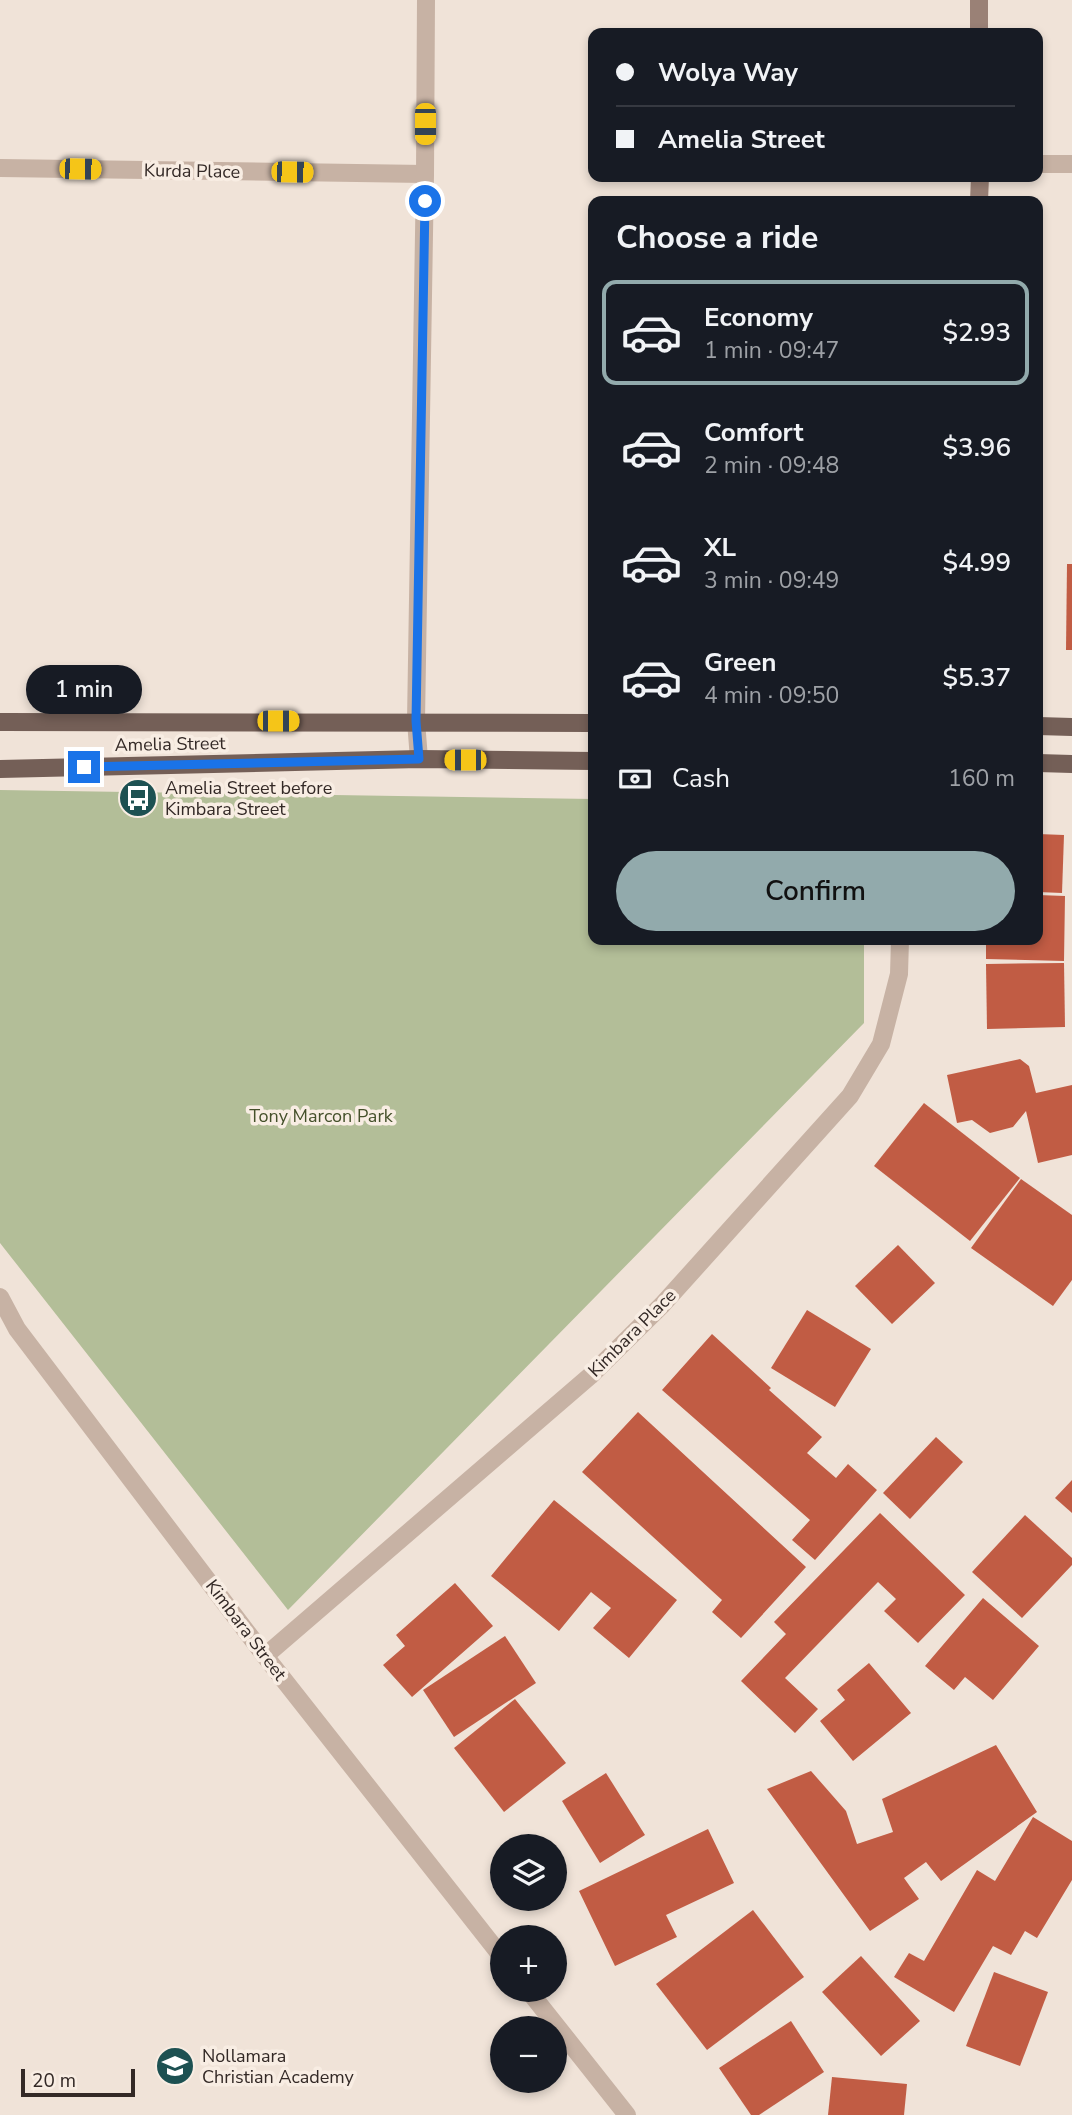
<!DOCTYPE html>
<meta charset="utf-8">
<style>
body{margin:0;font-family:"Nunito Sans",sans-serif;background:#242831;color:#f1f3f6;height:100vh;display:flex;flex-direction:column;font-size:26px;white-space:nowrap}
*{box-sizing:border-box;margin:0}
p{font-size:23px;color:#9ea1a6}
.icon{flex:none;width:38px;height:38px;fill:none;stroke:currentColor;stroke-width:2;stroke-linecap:round;stroke-linejoin:round}
.map{position:relative;flex:1;overflow:hidden}
.sheet{position:absolute;left:588px;top:196px;width:455px;height:749px;display:flex;flex-direction:column;background:#171b24;border-radius:14px;box-shadow:0 4px 10px #0003}
.sheet>*{flex:none}
.top-card{position:absolute;left:588px;top:28px;width:455px;height:154px;border-radius:14px;box-shadow:0 4px 10px #0003;display:grid;align-content:center;height:154px;padding:0 28px;background:#171b24}
.buttons{position:absolute;left:490px;top:1834px;display:grid;gap:14px}
.buttons a{display:grid;place-items:center;width:77px;height:77px;border-radius:50%;background:#171b24;box-shadow:0 4px 10px #0003;font-size:35px}
.scale{position:absolute;left:21px;bottom:18px;width:114px;box-sizing:border-box;padding-left:7px;border:4px solid #332926;border-top:0;font-size:19px;line-height:24px;white-space:nowrap;color:#332926;-webkit-text-stroke:5px #f8ede3;paint-order:stroke}
.end{position:absolute;width:32px;height:32px;margin:-16px;border:9px solid #1a73e8;background:#fff;box-shadow:0 0 0 4px #fff}
.from{border-radius:50%}
.bubble{position:absolute;height:49px;border-radius:24px;background:#171b24;box-shadow:0 4px 10px #0003;font-size:23px;font-weight:600;line-height:49px;text-align:center}
.car{position:absolute;width:21px;height:42px;margin:-21px -10px;border-radius:9px;box-shadow:0 0 5px 2px #0007;background:linear-gradient(#f5c518 24%,#345 0 40%,#f5c518 0 76%,#345 0 86%,#f5c518 0)}
.top-card b{display:flex;align-items:center;gap:24px;height:66px;font-size:26px}
.top-card b+b{border-top:2px solid #363941}
.top-card i{width:18px;height:18px;background:#f1f3f6}
ul{padding:0;list-style:none}
li{display:flex;align-items:center;gap:21px;height:105px;margin:0 14px 10px;padding:0 14px;border:4px solid transparent;border-radius:14px}
li div{flex:1}
li b{display:block;font-size:26px}
li em{font-style:normal;font-weight:600}
li.active{border-color:#92aaac}
li>.icon{width:63px;height:63px;stroke-width:1.5}
h2{padding:0 28px;font-size:32px;line-height:84px}
.pay{display:flex;align-items:center;gap:18px;height:77px;padding:0 28px;font-size:26px}
.pay p{margin-inline-start:auto}
.button{display:flex;gap:14px;margin-top:auto;padding:14px 28px}
.button a{flex:1;height:80px;border-radius:42px;background:#92aaac;color:#111;font-size:28px;font-weight:600;line-height:80px;text-align:center}
.map>svg:first-child{display:block}
.green{fill:#b3be98}
.building{fill:#c15c44}
.lines{fill:none;stroke-linecap:round;stroke-linejoin:round}
.street{stroke:#c7b2a4;stroke-width:18}
.secondary{stroke:#9a8176;stroke-width:18}
.primary{stroke:#745f57;stroke-width:18}
.route{stroke:#1a73e8;stroke-width:9}
.labels{text-anchor:middle;dominant-baseline:central;stroke-width:7;stroke-linejoin:round;paint-order:stroke}
.street-label{font-size:18px;fill:#332926;stroke:#f8ede3}
.poi-label{font-size:18px;fill:#332926;stroke:#f8ede3;text-anchor:start}
.park-label{font-size:18px;fill:#44502a;stroke:#f8ede3}
</style>
<div class="map">
<svg width="1072" height="2115" viewBox="0 0 1072 2115">
<rect width="100%" height="100%" fill="#f0e3d8"/>
<polygon class="green" points="0,790 593,799 593,940 864,940 864,1023 288,1610 0,1243"/>
<g class="building">
<polygon points="1067,564 1072,564 1072,650 1066,650"/>
<polygon points="1038,834 1064,835 1062,893 1038,892"/>
<polygon points="1038,895 1065,896 1064,961 986,959 986,940 1038,940"/>
<polygon points="1064,963 1065,1027 987,1029 986,964"/>
<polygon points="1020,1059 1029,1066 1036,1093 1072,1085 1072,1155 1038,1163 1026,1111 1013,1127 990,1133 972,1120 957,1123 947,1075"/>
<polygon points="924,1103 1020,1178 970,1241 874,1166"/>
<polygon points="1021,1179 1072,1215 1072,1280 1053,1306 971,1248"/>
<polygon points="898,1245 935,1283 892,1324 855,1286"/>
<polygon points="807,1310 871,1349 835,1407 771,1368"/>
<polygon points="712,1334 771,1388 769,1390 822,1437 807,1453 836,1478 848,1464 877,1490 815,1560 792,1540 810,1520 662,1390"/>
<polygon points="638,1412 806,1567 741,1638 712,1612 722,1600 582,1472"/>
<polygon points="936,1437 963,1462 910,1519 883,1493"/>
<polygon points="1072,1480 1072,1513 1055,1498"/>
<polygon points="554,1500 677,1600 629,1658 593,1628 611,1608 591,1592 559,1631 491,1576"/>
<polygon points="880,1513 965,1595 918,1643 884,1611 896,1599 878,1582 785,1678 818,1709 795,1733 741,1681 786,1634 774,1622"/>
<polygon points="1025,1515 1072,1558 1072,1565 1022,1618 972,1572"/>
<polygon points="455,1583 493,1626 412,1697 383,1665 405,1646 396,1635"/>
<polygon points="983,1598 1039,1646 993,1700 965,1677 954,1690 925,1666"/>
<polygon points="505,1636 536,1683 454,1737 423,1690"/>
<polygon points="869,1663 911,1713 853,1761 820,1721 845,1700 837,1690"/>
<polygon points="515,1699 566,1763 504,1812 454,1748"/>
<polygon points="996,1745 1037,1812 941,1881 926,1862 904,1878 919,1899 870,1931 767,1789 811,1771 846,1811 857,1844 893,1832 882,1799"/>
<polygon points="606,1773 645,1835 600,1863 562,1801"/>
<polygon points="1033,1817 1072,1841 1072,1880 1037,1938 1025,1931 1011,1955 993,1946 954,2012 894,1977 909,1953 924,1961 977,1870 995,1881"/>
<polygon points="708,1829 734,1883 666,1915 677,1937 615,1966 579,1891"/>
<polygon points="753,1910 804,1977 707,2050 656,1984"/>
<polygon points="861,1956 920,2021 881,2056 822,1992"/>
<polygon points="994,1972 1048,1992 1020,2066 966,2046"/>
<polygon points="791,2021 824,2072 759,2115 751,2115 719,2068"/>
<polygon points="832,2077 907,2084 904,2115 828,2115"/>
</g>
<g class="lines">
<g class="street">
<polyline points="1038,164 1072,164"/>
<polyline points="0,168 425,174"/>
<polyline points="419,759 416,721 425,174 426,0"/>
<polyline points="0,1297 17,1329 265,1656 502,1957"/>
<polyline points="265,1656 590,1376 662,1305 850,1096 881,1044 899,974 900,940"/>
<polyline points="528,1990 627,2115"/>
</g>
<g class="secondary">
<polyline points="979,0 979,33"/>
<polyline points="979,201 980,177"/>
</g>
<g class="primary">
<polyline points="0,722 593,723"/>
<polyline points="1038,726 1072,727"/>
<polyline points="1038,763 1072,764"/>
<polyline points="0,769 419,759 593,761"/>
</g>
</g>
<g class="lines">
<polyline class="route" points="84,767 419,759 416,721 425,201"/>
</g>
<defs>
<symbol id="bus-disc" viewBox="-11 -11 22 22"><circle r="9.5" fill="#1d5152" stroke="#f8ede3"/><path d="M-5-6H5V4H4V6H2V4H-2V6H-4V4H-5ZM-3.5-4V0h7V-4ZM-3.5 1.2v1.5H-2V1.2ZM2 1.2v1.5H3.5V1.2Z" fill="#fff"/></symbol>
<symbol id="school-disc" viewBox="-11 -11 22 22"><circle r="9.5" fill="#1d5152" stroke="#f8ede3"/><path d="M0-5L7-2L0 1L-7-2ZM-4 1L0 2.5L4 1V4Q0 6-4 4Z" fill="#fff"/></symbol>
</defs>
<g fill-rule="evenodd">
<use href="#bus-disc" x="116" y="776" width="44" height="44"/>
<use href="#school-disc" x="153" y="2044" width="44" height="44"/>
</g>
<g class="labels">
<g class="street-label">
<text transform="translate(192 171) rotate(1)">Kurda Place</text>
<text transform="translate(170 744) rotate(-1)">Amelia Street</text>
<text transform="translate(632 1333) rotate(-45)">Kimbara Place</text>
<text transform="translate(246 1630) rotate(53)">Kimbara Street</text>
</g>
<g class="poi-label">
<text x="165" y="788">Amelia Street before<tspan x="165" dy="21">Kimbara Street</tspan></text>
<text x="202" y="2056">Nollamara<tspan x="202" dy="21">Christian Academy</tspan></text>
</g>
<g class="park-label">
<text x="321" y="1116">Tony Marcon Park</text>
</g>
</g>
</svg>
<div class="buttons">
<a><svg class="icon" aria-label="layers" viewBox="0 0 24 24"><path d="M12 4l9 5-9 5-9-5zM3 14l9 5 9-5"/></svg></a>
<a>+</a>
<a>−</a>
</div>
<div class="scale">20 m</div>
<i class="end from" style="left:425px;top:201px"></i>
<i class="end" style="left:84px;top:767px"></i>
<div class="bubble" style="left:26px;top:665px;width:116px">1 min</div>
<i class="car" style="left:425px;top:124px;rotate:180deg"></i>
<i class="car" style="left:80px;top:169px;rotate:91deg"></i>
<i class="car" style="left:292px;top:172px;rotate:91deg"></i>
<i class="car" style="left:278px;top:721px;rotate:90deg"></i>
<i class="car" style="left:465px;top:760px;rotate:270deg"></i>
<div class="top-card">
<b><i class="from"></i>Wolya Way</b>
<b><i></i>Amelia Street</b>
</div>
<section class="sheet">
<h2>Choose a ride</h2>
<ul>
<li class="active"><svg class="icon" aria-label="car" viewBox="0 0 24 24"><path d="M5 17H2v-5l4-1 3-4h7l3 4 3 1v5h-3M9 17h6M6 11h13"/><circle cx="7" cy="17" r="2"/><circle cx="17" cy="17" r="2"/></svg><div><b>Economy</b><p>1 min · 09:47</p></div><em>$2.93</em></li>
<li><svg class="icon" aria-label="car" viewBox="0 0 24 24"><path d="M5 17H2v-5l4-1 3-4h7l3 4 3 1v5h-3M9 17h6M6 11h13"/><circle cx="7" cy="17" r="2"/><circle cx="17" cy="17" r="2"/></svg><div><b>Comfort</b><p>2 min · 09:48</p></div><em>$3.96</em></li>
<li><svg class="icon" aria-label="car" viewBox="0 0 24 24"><path d="M5 17H2v-5l4-1 3-4h7l3 4 3 1v5h-3M9 17h6M6 11h13"/><circle cx="7" cy="17" r="2"/><circle cx="17" cy="17" r="2"/></svg><div><b>XL</b><p>3 min · 09:49</p></div><em>$4.99</em></li>
<li><svg class="icon" aria-label="car" viewBox="0 0 24 24"><path d="M5 17H2v-5l4-1 3-4h7l3 4 3 1v5h-3M9 17h6M6 11h13"/><circle cx="7" cy="17" r="2"/><circle cx="17" cy="17" r="2"/></svg><div><b>Green</b><p>4 min · 09:50</p></div><em>$5.37</em></li>
</ul>
<div class="pay"><svg class="icon" aria-label="cash" viewBox="0 0 24 24"><path d="M3 7h18v10H3z"/><circle cx="12" cy="12" r="2"/></svg>Cash<p>160 m</p></div>
<div class="button"><a>Confirm</a></div>
</section>
</div>
